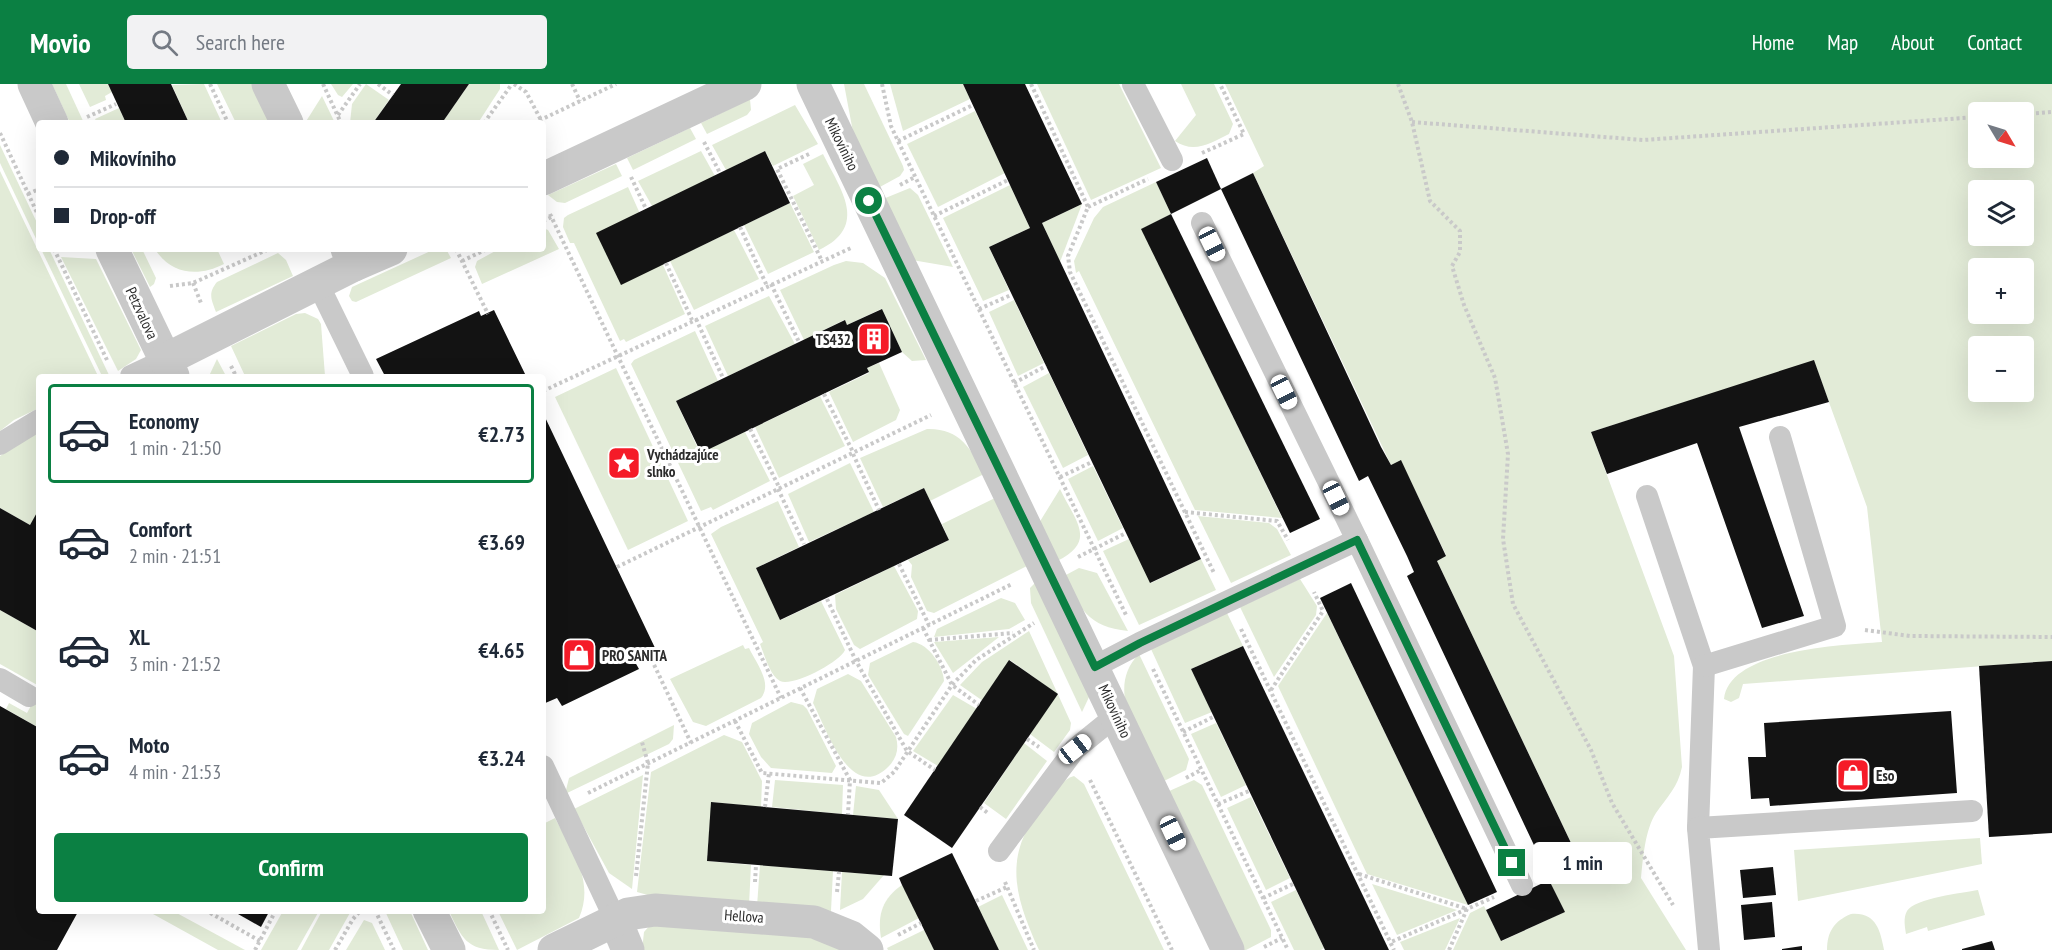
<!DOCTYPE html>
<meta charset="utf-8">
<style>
body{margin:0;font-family:"PT Sans Narrow",sans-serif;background:#f2f2f3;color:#1f2937;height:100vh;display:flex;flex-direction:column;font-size:22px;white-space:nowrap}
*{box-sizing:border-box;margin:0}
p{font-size:20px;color:#747a83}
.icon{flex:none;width:33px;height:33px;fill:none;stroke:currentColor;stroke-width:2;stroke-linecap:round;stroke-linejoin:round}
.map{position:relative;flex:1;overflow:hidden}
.sheet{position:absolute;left:36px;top:290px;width:510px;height:540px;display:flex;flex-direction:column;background:#fff;border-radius:6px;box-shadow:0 6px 24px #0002}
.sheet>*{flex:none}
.hud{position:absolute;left:36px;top:36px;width:510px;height:132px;border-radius:6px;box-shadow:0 6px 24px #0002;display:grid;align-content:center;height:132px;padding:0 18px;background:#fff}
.needle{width:39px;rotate:128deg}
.controls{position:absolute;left:1968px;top:18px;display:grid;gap:12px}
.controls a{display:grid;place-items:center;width:66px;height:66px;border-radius:6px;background:#fff;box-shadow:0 6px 24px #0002;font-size:30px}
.end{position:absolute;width:27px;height:27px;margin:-14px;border:8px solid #0b8043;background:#fff;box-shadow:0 0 0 3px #fff}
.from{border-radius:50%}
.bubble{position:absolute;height:42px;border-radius:6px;background:#fff;box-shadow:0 6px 24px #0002;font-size:20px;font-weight:700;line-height:42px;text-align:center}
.car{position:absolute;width:18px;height:36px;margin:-18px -9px;border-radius:8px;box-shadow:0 0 4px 2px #0007;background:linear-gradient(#fff 24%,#345 0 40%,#fff 0 76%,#345 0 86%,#fff 0)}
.hud b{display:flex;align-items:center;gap:21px;height:57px;font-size:22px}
.hud b+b{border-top:2px solid #e0e1e3}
.hud i{width:15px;height:15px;background:#1f2937}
ul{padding:10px 0 0;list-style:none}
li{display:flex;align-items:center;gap:18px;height:99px;margin:0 12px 9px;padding:0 6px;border:3px solid transparent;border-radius:6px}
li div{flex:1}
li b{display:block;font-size:22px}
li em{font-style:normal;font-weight:700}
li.selected{border-color:#0b8043}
li>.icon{width:54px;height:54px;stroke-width:1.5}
.primary-button{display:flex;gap:12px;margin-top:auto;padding:12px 18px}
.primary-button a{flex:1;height:69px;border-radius:6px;background:#0b8043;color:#fff;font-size:24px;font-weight:700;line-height:69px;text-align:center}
header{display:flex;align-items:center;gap:36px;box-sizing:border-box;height:84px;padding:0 30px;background:#0b8043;color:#fff}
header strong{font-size:28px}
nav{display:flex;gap:33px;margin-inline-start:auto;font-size:21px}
.search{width:420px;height:54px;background:#f2f2f3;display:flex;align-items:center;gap:15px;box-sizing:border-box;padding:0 21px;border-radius:6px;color:#747a83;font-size:22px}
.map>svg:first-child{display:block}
.grass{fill:#e2ebd7;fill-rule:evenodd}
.building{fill:#131313}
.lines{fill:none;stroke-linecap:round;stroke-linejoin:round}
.path{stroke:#c9c9c9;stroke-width:4;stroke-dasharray:3 3;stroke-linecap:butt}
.service{stroke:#c9c9c9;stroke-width:22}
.minor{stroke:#c9c9c9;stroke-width:33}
.route{stroke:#0b8043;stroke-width:8}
.labels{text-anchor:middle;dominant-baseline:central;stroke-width:6;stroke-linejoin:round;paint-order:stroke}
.street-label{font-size:15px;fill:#2c2c2c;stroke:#fff}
.poi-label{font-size:15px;font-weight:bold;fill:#2c2c2c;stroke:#fff;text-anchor:start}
</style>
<header>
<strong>Movio</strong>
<div class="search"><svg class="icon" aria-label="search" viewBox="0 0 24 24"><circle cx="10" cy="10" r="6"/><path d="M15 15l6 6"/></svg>Search here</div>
<nav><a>Home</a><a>Map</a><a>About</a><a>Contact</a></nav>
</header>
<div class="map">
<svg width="2052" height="866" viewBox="0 0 2052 866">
<rect width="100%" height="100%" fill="#fff"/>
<g class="grass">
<polygon points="52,0 66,0 84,39 70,39"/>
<polygon points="79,0 108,0 112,8 105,12 106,16 90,23"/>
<polygon points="204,0 222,39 189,39 172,1"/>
<polygon points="217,0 252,0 269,35 262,39 236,39"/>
<polygon points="331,0 353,0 342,13 338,11"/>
<polygon points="366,0 389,16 373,39 350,39 352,20"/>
<polygon points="469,0 500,0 500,5 478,39 442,39"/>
<polygon points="844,0 864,0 903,82 904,86 900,92 878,104 853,48"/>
<polygon points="890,0 963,0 970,15 903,47"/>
<polygon points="1037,0 1119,0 1161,84 1091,116"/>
<path d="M1181 0H1214L1233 40 1229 50C1211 59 1194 70 1175 57L1196 31Z"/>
<path d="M1225 0H2052V577L1743 600 1739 614 1731 618 1724 615C1729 565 1843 561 1882 558L1867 423 1814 277 1591 348 1674 572 1682 683C1678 703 1667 713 1656 729 1645 746 1643 774 1641 794L1686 866H1453L1470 829 1484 822 1502 857 1564 828 1549 796 1581 780 1437 477 1446 471 1401 377 1391 381 1253 89 1264 82ZM1978 28H2024V74H1978ZM1978 106H2024V152H1978ZM1978 184H2024V230H1978ZM1978 262H2024V308H1978Z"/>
<polygon points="322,12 335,39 305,39"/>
<polygon points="750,15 751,26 747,31 707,50 701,39"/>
<polygon points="795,21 818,60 773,82 765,67 726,86 712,61"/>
<polygon points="119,24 126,39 97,39 95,35"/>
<polygon points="975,27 1005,89 938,123 907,60"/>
<polygon points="690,44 696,55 633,86 627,74"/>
<polygon points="0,61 39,143 39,161 0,79"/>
<polygon points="701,67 715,92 652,122 638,97"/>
<path d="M823 70C840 105 870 142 819 166L793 112 814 101 803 80Z"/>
<polygon points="616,80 622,92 565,119 557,118 548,111"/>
<polygon points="0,87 98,292 39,292 39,324 14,336 0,347"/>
<polygon points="1156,98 1171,130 1142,145 1282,434 1195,426 1079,187 1076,189 1074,177 1094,134 1103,123"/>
<polygon points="1010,101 1030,144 989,163 1009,206 983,217 943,134"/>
<polygon points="628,103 685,230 626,258 624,255 620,257 574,159 570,159 563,143 564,134 568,131"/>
<polygon points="910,104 918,111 953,183 912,176 883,115"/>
<polygon points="790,119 814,168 768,190 744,141"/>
<polygon points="1082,120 1060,178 1042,139"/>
<polygon points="543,144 548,146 559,165 482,200 475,183 477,177 499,165 543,165"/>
<polygon points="734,146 759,195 694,226 670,177"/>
<polygon points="41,165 49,165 109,291 102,292"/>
<polygon points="131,165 142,165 156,194 154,200 150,203"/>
<path d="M155 165H217L224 180C199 193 171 191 155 165Z"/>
<polygon points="435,165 446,165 451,174 356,218 352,217 349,212 352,203"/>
<path d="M278 169 286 176 293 192 216 228C211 215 208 209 217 198Z"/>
<polygon points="61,173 96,175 141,266 136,275 118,287"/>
<polygon points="846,177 863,179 885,194 926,276 912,277 902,268 881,225 847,241 844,236 804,256 780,206 834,181"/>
<polygon points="769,212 795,260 728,292 705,242"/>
<polygon points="1014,216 1044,279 1018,292 989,228"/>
<polygon points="305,229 318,235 321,240 325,292 245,292 231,262 296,230"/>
<polygon points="695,247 718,297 676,317 700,369 745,348 770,397 713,426 711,423 701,427 631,280 634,276"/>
<polygon points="217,275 226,292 209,292"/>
<polygon points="879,279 900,326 896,336 853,358 829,308 869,289 867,284"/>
<polygon points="616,284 688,437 628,466 555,313"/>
<polygon points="1049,289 1088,371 1063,384 1023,303"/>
<polygon points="820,312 845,362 779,394 755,343"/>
<path d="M927 345C959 344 971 364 984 390L930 417 924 404 883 423 860 374Z"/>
<polygon points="39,346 39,427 30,441 0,424 0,372"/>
<polygon points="850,379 874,428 809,458 788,410"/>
<polygon points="1093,382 1123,444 1098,457 1068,395"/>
<path d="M1060 405C1075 437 1098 457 1057 477L1039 439Z"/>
<polygon points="995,414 1029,481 934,529 927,527 911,493 912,481 908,476 949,456 942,440"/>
<path d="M778 417 799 463 756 484 781 536 821 517 845 566C840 578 793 603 780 597 770 592 764 570 760 560L763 558 711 450 721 443Z"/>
<polygon points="1198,432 1269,439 1277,445 1291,471 1231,499"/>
<polygon points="1129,455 1151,499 1201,475 1216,506 1139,541 1103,467"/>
<polygon points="894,482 918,527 917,535 860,565 854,561 836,525 835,511"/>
<path d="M1079 484 1097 489 1128 547C1088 543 1079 524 1064 492Z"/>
<polygon points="1300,495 1317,522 1316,531 1274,593 1240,523"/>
<polygon points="1038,496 1090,611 1082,628 1031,519 1030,504"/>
<polygon points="1001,514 1015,519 1025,536 1009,545 934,553 937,545"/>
<polygon points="0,526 39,548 39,602 0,580"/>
<polygon points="1227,529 1243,562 1191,585 1212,628 1185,639 1151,565"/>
<polygon points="1327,529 1468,821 1367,790 1278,602"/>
<polygon points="1029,547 1071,639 1070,646 1054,668 1030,650 1057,610 1010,576 983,617 960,601 982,578"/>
<polygon points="999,553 953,589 934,558"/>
<path d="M913 558C929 560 943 582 944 597L908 652 904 650 868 591 870 579Z"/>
<path d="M743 561 745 565 749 564C756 579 773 599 761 614L706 642 693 638 670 595Z"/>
<path d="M1139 570 1189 675 1186 686 1162 698C1144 661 1102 607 1139 570Z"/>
<path d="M848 590 861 597 896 653C899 664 897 674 889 682 851 721 826 644 813 619L817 605Z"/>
<polygon points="39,607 39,644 6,625 9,619 27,629"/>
<polygon points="953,611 977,625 938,682 913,667"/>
<polygon points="791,618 803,621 807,625 836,682 832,689 771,684 761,673 749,650 752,639"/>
<polygon points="1216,639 1246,701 1221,713 1191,650"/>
<polygon points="674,641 673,655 669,660 565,710 569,694"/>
<polygon points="724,651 742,658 762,697 761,723 712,718 707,777 751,781 749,821 655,813 637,808 651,688"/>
<polygon points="1024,659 1047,677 1006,735 984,719"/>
<polygon points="643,691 632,805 609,789 574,725"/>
<path d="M1074 692 1084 700 1164 866H1039C1013 809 1002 769 1047 717 1055 708 1062 695 1074 692Z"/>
<polygon points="775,696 843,701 842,730 772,723"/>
<polygon points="1194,696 1202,701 1271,846 1271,853 1246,866 1243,866 1167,708"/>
<polygon points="856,702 879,706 898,735 853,731"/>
<polygon points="1251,713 1290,794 1266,806 1227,724"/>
<path d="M555 734C572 768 595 796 579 834L517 866 498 827 543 826V740Z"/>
<polygon points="1980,754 1982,780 1798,817 1794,766"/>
<polygon points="760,781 833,787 831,827 757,822"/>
<polygon points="842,788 884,791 863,815 840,826"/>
<polygon points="1372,800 1457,826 1397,851"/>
<path d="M902 801 919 834 881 854C877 830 883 814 902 801Z"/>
<polygon points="1296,806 1324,864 1321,866 1294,866 1271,818"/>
<path d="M1978 806 1985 831 1928 847 1927 843 1906 850C1905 843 1903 834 1907 827 1915 814 1963 809 1978 806Z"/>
<polygon points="1002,811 1028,866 999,866 978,823"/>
<polygon points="155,827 173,827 245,866 218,866 153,830"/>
<polygon points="283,827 319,827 297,866 261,866"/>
<polygon points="322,827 351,827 329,866 301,866"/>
<polygon points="385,827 410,827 428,866 403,866"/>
<path d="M449 827H481L499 866C466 866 462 854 449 827Z"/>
<path d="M1851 830C1876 828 1880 846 1884 866H1827C1827 848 1834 837 1851 830Z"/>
<polygon points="1460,834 1445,866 1404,866 1400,858"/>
<polygon points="364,836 372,839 385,866 346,866"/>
<polygon points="652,839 802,849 843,866 642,866 644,848"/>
<polygon points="924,846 934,866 888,866 887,864"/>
</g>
<g class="building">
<polygon points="108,0 171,0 189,39 126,39"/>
<polygon points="401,0 469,0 442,39 373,39"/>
<polygon points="963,0 1025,0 1082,120 1042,139 1201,475 1150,499 989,163 1030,144"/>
<polygon points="765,67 790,119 621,201 596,149"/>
<polygon points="1207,74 1221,105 1171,130 1156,98"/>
<polygon points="1253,89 1381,363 1391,381 1401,376 1446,472 1437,477 1581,780 1550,795 1407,492 1414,488 1407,472 1368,392 1359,397 1221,105"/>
<polygon points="1171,130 1320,435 1290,449 1141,145"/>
<polygon points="882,225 902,268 867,284 869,288 701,369 676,317 845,236 847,241"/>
<polygon points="494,226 526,292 385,292 376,275 477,228 479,227 481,232"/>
<polygon points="1814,276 1829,318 1739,343 1804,532 1762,544 1697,359 1607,390 1591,348"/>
<polygon points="543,329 656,566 635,578 639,585 562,622 557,614 543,620"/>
<polygon points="924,404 949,456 780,536 756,484"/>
<polygon points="0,424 30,441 39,425 39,548 0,526"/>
<polygon points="1351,499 1497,808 1468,821 1320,514"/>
<polygon points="1243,562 1283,645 1389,866 1325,866 1191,585"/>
<polygon points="1009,576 1058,610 952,764 904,731"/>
<polygon points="2052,577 2052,749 1989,753 1979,582"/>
<polygon points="0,622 39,644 39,826 79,826 57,866 0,866"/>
<polygon points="1951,627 1957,709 1770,722 1769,714 1751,715 1748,673 1766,673 1764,639"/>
<polygon points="711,718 898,735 892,792 707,777"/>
<polygon points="952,769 973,812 999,866 934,866 902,801 899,794"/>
<polygon points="1773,783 1776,811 1743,814 1740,786"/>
<polygon points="1549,796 1565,828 1501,857 1486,826"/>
<polygon points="1772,818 1775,853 1744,856 1741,821"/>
<polygon points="231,826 270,826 261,843"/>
<polygon points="1992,857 1995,866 1962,866 1962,865"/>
<polygon points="1802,862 1802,866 1782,866 1782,865"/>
</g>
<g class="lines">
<g class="path">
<polyline points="210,0 228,39"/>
<polyline points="323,0 341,39"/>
<polyline points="378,0 393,11"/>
<polyline points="514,0 526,8 541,36"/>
<polyline points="572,0 580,17"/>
<polyline points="882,0 891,42 898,57 1127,533"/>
<polyline points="1031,0 1088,123 1068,172 1070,188 1214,489"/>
<polyline points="1398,0 1412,38 1430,117 1460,147 1460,168 1452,182 1464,221 1495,294 1508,370 1503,455 1513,520 1591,666 1612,719 1673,821"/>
<polyline points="2024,30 2052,28"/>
<polyline points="338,31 360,0"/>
<polyline points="87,33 116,20"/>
<polyline points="1412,38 1643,56 1978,33"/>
<polyline points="484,39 512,0"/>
<polyline points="534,39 616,0"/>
<polyline points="0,49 39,133"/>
<polyline points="898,57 973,21"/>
<polyline points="704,58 720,89"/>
<polyline points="1202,69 1244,50 1220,0"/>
<polyline points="809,70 777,85 822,177"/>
<polyline points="631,93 646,125"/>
<polyline points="900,101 915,93"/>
<polyline points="28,110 39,105"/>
<polyline points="1088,123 1148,95"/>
<polyline points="550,130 781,614"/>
<polyline points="934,132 1008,96"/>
<polyline points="543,137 554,132"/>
<polyline points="740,143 767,202"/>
<polyline points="54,165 107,276"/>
<polyline points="456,165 488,230"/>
<polyline points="462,177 487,165"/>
<polyline points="666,179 692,236"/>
<polyline points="193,199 201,219"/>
<polyline points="771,200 799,258"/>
<polyline points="170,202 193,199 269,165"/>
<polyline points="979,225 1011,211"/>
<polyline points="696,235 723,294"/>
<polyline points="231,282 236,292"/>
<polyline points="1014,299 1046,282"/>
<polyline points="543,307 851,164"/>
<polyline points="824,310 853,368"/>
<polyline points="750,345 780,405"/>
<polyline points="853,370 879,426"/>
<polyline points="1060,393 1092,378"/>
<polyline points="778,405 804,460"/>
<polyline points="1185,428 1277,437 1288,456"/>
<polyline points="1078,473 1126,449"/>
<polyline points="899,480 929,541"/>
<polyline points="617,483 931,331"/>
<polyline points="827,515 856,577 907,667 935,686"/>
<polyline points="923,544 952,601 979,621"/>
<polyline points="1241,545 1394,866"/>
<polyline points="1865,546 1910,552 2052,553"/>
<polyline points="929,556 1013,549"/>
<polyline points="649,570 691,659"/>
<polyline points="1153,585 1288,866"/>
<polyline points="800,604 850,696 848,730"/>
<polyline points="1271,606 1323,527 1314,508"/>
<polyline points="735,637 762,689 881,699 894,688 952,601 976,576 1034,539"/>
<polyline points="1183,648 1213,633"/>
<polyline points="1027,655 1039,663"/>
<polyline points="1186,694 1201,686"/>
<polyline points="1090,696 1172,866"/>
<polyline points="588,709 1012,500"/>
<polyline points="1218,720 1249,707"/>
<polyline points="765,723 769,689"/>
<polyline points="980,723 989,730"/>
<polyline points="1359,790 1467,825 1391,858"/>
<polyline points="636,792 648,679 642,658"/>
<polyline points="755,798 756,781"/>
<polyline points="1005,798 1034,866"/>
<polyline points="837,808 839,788"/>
<polyline points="1263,814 1293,800"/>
<polyline points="976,817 1007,803"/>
<polyline points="205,826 260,857"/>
<polyline points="375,826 394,866"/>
<polyline points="489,826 508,866"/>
<polyline points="898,851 921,839"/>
<polyline points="1264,863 1282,854"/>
<polyline points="255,866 276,826"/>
<polyline points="335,866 353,835 361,826"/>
<polyline points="1449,866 1467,825 1494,813"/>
</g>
<g class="service">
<polyline points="1133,0 1172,76"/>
<polyline points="1202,139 1357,456"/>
<polyline points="318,200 363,292"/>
<polyline points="131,292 165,276"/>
<polyline points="0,360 39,336"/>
<polyline points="1647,412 1704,582 1698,744"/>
<polyline points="1704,582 1835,542 1780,353"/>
<polyline points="1094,583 1140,559 1357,456 1522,801"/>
<polyline points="0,595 29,612"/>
<polyline points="543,682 615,835"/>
<polyline points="999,767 1075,665 1117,631"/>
<polyline points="1709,866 1698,744 1972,727"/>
</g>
<g class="minor">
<polyline points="34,0 52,39"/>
<polyline points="268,0 287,39"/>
<polyline points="813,0 1228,866"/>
<polyline points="543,95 745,0"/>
<polyline points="112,165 173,292"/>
<polyline points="347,165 354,181 391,165"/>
<polyline points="165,276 354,181"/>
<polyline points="429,826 449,866"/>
<polyline points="615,835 628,866"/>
<polyline points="554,866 628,830 655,826 814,838 851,853 867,866"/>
</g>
</g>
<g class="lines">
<polyline class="route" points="869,117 1095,583 1140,559 1357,456 1512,779"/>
</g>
<defs>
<symbol id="building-square" viewBox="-11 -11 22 22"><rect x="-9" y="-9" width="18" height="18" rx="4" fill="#f51b28" stroke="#fff"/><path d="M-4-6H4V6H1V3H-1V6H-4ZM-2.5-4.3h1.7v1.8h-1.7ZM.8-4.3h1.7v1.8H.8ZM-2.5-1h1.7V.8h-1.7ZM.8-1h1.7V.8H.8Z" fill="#fff"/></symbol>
<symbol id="sight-square" viewBox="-11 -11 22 22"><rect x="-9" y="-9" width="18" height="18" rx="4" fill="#f51b28" stroke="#fff"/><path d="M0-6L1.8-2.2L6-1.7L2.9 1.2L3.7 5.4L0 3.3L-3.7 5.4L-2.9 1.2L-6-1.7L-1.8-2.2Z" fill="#fff"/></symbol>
<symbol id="shop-square" viewBox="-11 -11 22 22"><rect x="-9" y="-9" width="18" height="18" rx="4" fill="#f51b28" stroke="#fff"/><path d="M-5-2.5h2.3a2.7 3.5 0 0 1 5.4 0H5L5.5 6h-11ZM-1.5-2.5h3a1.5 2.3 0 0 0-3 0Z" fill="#fff"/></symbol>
</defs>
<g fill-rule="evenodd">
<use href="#building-square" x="855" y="236" width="38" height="38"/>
<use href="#sight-square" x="605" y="360" width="38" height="38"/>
<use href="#shop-square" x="560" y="552" width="38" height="38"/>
<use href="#shop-square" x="1834" y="672" width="38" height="38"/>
</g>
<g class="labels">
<g class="street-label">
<text transform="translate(842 60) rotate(64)">Mikovíniho</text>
<text transform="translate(142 229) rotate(65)">Petzvalova</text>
<text transform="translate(1115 627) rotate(65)">Mikovíniho</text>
<text transform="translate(744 832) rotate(4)">Hellova</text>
</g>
<g class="poi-label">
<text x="851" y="255" text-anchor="end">TS432</text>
<text x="647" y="370">Vychádzajúce<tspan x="647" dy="17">slnko</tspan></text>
<text x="602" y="571">PRO SANITA</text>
<text x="1876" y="691">Eso</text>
</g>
</g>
</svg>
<div class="controls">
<a><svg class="needle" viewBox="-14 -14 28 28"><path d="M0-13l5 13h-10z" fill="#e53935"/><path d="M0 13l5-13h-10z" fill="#747a83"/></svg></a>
<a><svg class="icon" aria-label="layers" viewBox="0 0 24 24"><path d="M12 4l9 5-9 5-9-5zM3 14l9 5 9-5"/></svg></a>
<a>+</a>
<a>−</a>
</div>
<i class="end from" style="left:869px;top:117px"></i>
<i class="end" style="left:1512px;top:779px"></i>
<div class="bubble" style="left:1533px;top:758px;width:99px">1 min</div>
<i class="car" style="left:1212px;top:160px;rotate:154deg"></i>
<i class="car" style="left:1284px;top:308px;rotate:154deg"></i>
<i class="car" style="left:1336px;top:414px;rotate:154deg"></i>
<i class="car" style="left:1075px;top:665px;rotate:52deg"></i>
<i class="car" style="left:1173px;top:749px;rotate:155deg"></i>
<div class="hud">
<b><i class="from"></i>Mikovíniho</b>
<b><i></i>Drop-off</b>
</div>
<section class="sheet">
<ul>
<li class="selected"><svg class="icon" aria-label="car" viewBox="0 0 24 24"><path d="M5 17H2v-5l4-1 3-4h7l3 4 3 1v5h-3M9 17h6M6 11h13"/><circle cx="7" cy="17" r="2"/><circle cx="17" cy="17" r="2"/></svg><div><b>Economy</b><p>1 min · 21:50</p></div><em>€2.73</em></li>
<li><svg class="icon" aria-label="car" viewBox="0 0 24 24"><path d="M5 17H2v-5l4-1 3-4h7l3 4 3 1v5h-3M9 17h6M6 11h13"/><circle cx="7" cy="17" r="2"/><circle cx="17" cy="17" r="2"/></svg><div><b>Comfort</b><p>2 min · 21:51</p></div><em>€3.69</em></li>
<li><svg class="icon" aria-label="car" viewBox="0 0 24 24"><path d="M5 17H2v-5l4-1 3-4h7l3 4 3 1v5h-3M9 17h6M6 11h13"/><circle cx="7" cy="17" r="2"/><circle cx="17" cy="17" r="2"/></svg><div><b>XL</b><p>3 min · 21:52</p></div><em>€4.65</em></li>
<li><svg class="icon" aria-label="car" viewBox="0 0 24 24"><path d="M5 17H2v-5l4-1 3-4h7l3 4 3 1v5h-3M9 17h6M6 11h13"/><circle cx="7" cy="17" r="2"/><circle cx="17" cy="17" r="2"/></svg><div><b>Moto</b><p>4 min · 21:53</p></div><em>€3.24</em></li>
</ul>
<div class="primary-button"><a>Confirm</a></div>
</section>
</div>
